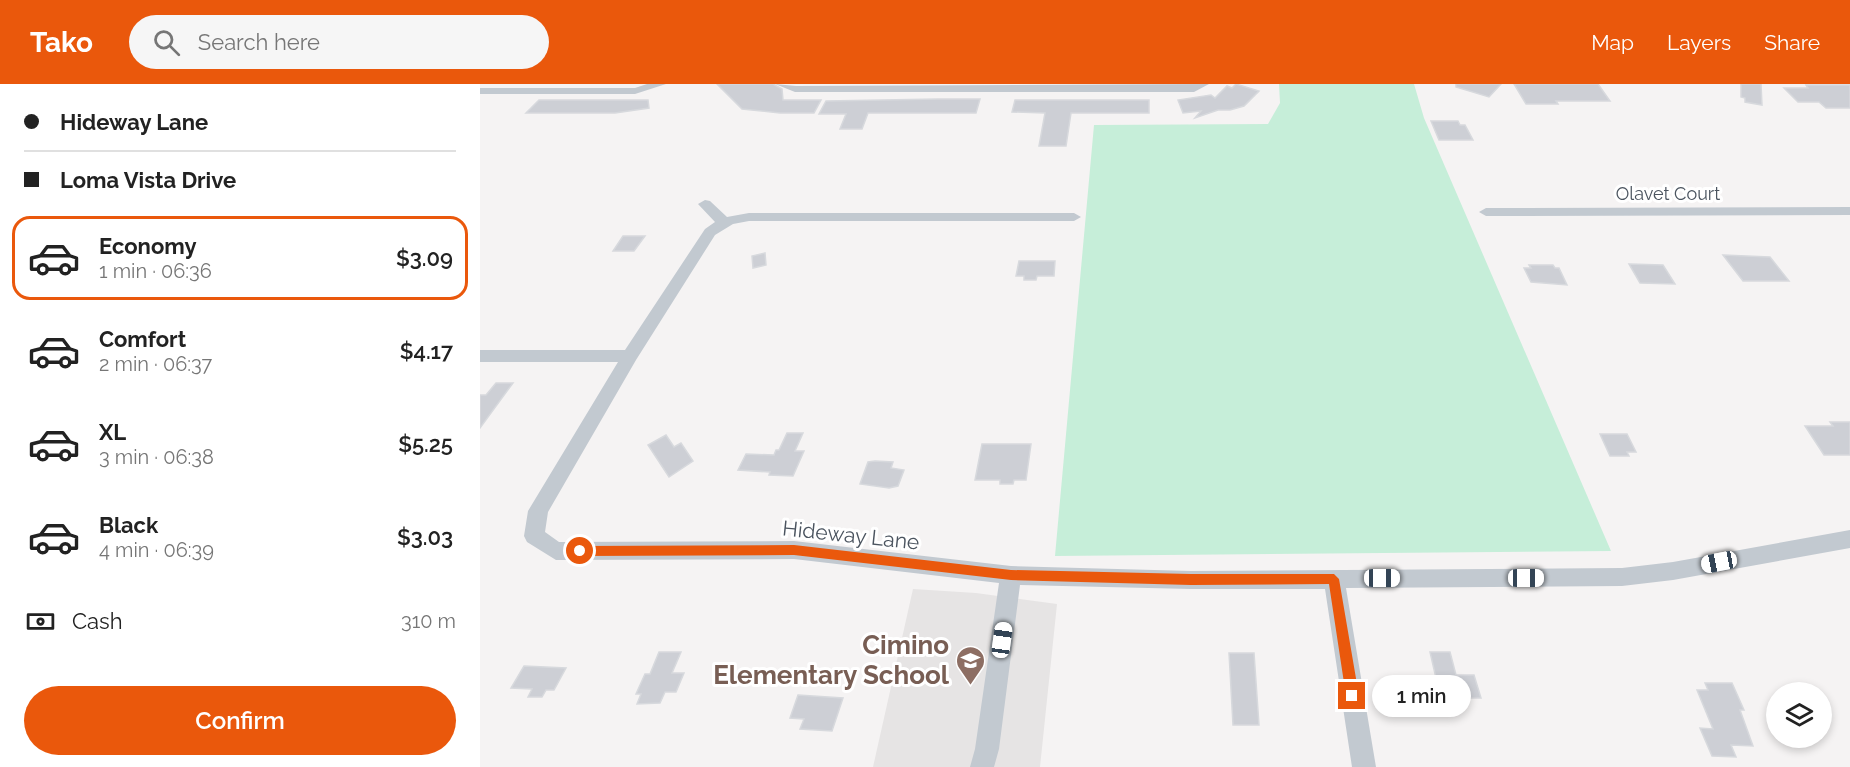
<!DOCTYPE html>
<meta charset="utf-8">
<style>
body{margin:0;font-family:Raleway,sans-serif;background:#f6f6f6;color:#222;height:100vh;display:flex;flex-direction:column;font-size:22px;white-space:nowrap}
*{box-sizing:border-box;margin:0}
p{font-size:20px;color:#767676}
.icon{flex:none;width:33px;height:33px;fill:none;stroke:currentColor;stroke-width:2;stroke-linecap:round;stroke-linejoin:round}
.map{position:relative;flex:1;overflow:hidden}
.drawer{display:flex;flex-direction:column;background:#fff;width:480px}
.drawer>*{flex:none}
.hud{display:grid;align-content:center;height:132px;padding:0 24px;background:#fff}
.buttons{position:absolute;left:1286px;top:598px;display:grid;gap:12px}
.buttons a{display:grid;place-items:center;width:66px;height:66px;border-radius:50%;background:#fff;box-shadow:0 3px 9px #0003;font-size:30px}
.end{position:absolute;width:27px;height:27px;margin:-14px;border:8px solid #ea580c;background:#fff;box-shadow:0 0 0 3px #fff}
.from{border-radius:50%}
.bubble{position:absolute;height:42px;border-radius:21px;background:#fff;box-shadow:0 3px 9px #0003;font-size:20px;font-weight:600;line-height:42px;text-align:center}
.car{position:absolute;width:18px;height:36px;margin:-18px -9px;border-radius:8px;box-shadow:0 0 4px 2px #0007;background:linear-gradient(#fff 24%,#345 0 40%,#fff 0 76%,#345 0 86%,#fff 0)}
.hud b{display:flex;align-items:center;gap:21px;height:57px;font-size:22px}
.hud b+b{border-top:2px solid #e0e0e0}
.hud i{width:15px;height:15px;background:#222}
ul{padding:0;list-style:none}
li{display:flex;align-items:center;gap:18px;height:84px;margin:0 12px 9px;padding:0 12px;border:3px solid transparent;border-radius:18px}
li div{flex:1}
li b{display:block;font-size:22px}
li em{font-style:normal;font-weight:600}
li.on{border-color:#ea580c}
li>.icon{width:54px;height:54px;stroke-width:1.5}
.pay{display:flex;align-items:center;gap:15px;height:66px;padding:0 24px;font-size:22px}
.pay p{margin-inline-start:auto}
.button{display:flex;gap:12px;margin-top:auto;padding:12px 24px}
.button a{flex:1;height:69px;border-radius:36px;background:#ea580c;color:#fff;font-size:24px;font-weight:600;line-height:69px;text-align:center}
header{display:flex;align-items:center;gap:36px;box-sizing:border-box;height:84px;padding:0 30px;background:#ea580c;color:#fff}
header strong{font-size:28px}
nav{display:flex;gap:33px;margin-inline-start:auto;font-size:21px}
.search{width:420px;height:54px;background:#f6f6f6;display:flex;align-items:center;gap:15px;box-sizing:border-box;padding:0 21px;border-radius:33px;color:#767676;font-size:22px}
main{display:flex;flex:1;min-height:0}
.map>svg:first-child{display:block}
.education{fill:#e6e4e4}
.green{fill:#c6eed9}
.building{fill:#cdcfd5;stroke:#d7d9dd;stroke-width:1.5}
.lines{fill:none;stroke-linecap:round;stroke-linejoin:round}
.minor{fill:#c2c9d0;fill-rule:evenodd}
.route{fill:#ea580c}
.labels{text-anchor:middle;dominant-baseline:central;stroke-width:6;stroke-linejoin:round;paint-order:stroke}
.far-street-label{font-size:18px;fill:#4b545f;stroke:#fff}
.street-label{font-size:21px;fill:#4b545f;stroke:#fff}
.near-education-label{font-size:26px;font-weight:bold;fill:#785e54;stroke:#fff;text-anchor:end}
</style>
<header>
<strong>Tako</strong>
<div class="search"><svg class="icon" aria-label="search" viewBox="0 0 24 24"><circle cx="10" cy="10" r="6"/><path d="M15 15l6 6"/></svg>Search here</div>
<nav><a>Map</a><a>Layers</a><a>Share</a></nav>
</header>
<main>
<section class="drawer">
<div class="hud">
<b><i class="from"></i>Hideway Lane</b>
<b><i></i>Loma Vista Drive</b>
</div>
<ul>
<li class="on"><svg class="icon" aria-label="car" viewBox="0 0 24 24"><path d="M5 17H2v-5l4-1 3-4h7l3 4 3 1v5h-3M9 17h6M6 11h13"/><circle cx="7" cy="17" r="2"/><circle cx="17" cy="17" r="2"/></svg><div><b>Economy</b><p>1 min · 06:36</p></div><em>$3.09</em></li>
<li><svg class="icon" aria-label="car" viewBox="0 0 24 24"><path d="M5 17H2v-5l4-1 3-4h7l3 4 3 1v5h-3M9 17h6M6 11h13"/><circle cx="7" cy="17" r="2"/><circle cx="17" cy="17" r="2"/></svg><div><b>Comfort</b><p>2 min · 06:37</p></div><em>$4.17</em></li>
<li><svg class="icon" aria-label="car" viewBox="0 0 24 24"><path d="M5 17H2v-5l4-1 3-4h7l3 4 3 1v5h-3M9 17h6M6 11h13"/><circle cx="7" cy="17" r="2"/><circle cx="17" cy="17" r="2"/></svg><div><b>XL</b><p>3 min · 06:38</p></div><em>$5.25</em></li>
<li><svg class="icon" aria-label="car" viewBox="0 0 24 24"><path d="M5 17H2v-5l4-1 3-4h7l3 4 3 1v5h-3M9 17h6M6 11h13"/><circle cx="7" cy="17" r="2"/><circle cx="17" cy="17" r="2"/></svg><div><b>Black</b><p>4 min · 06:39</p></div><em>$3.03</em></li>
</ul>
<div class="pay"><svg class="icon" aria-label="cash" viewBox="0 0 24 24"><path d="M3 7h18v10H3z"/><circle cx="12" cy="12" r="2"/></svg>Cash<p>310 m</p></div>
<div class="button"><a>Confirm</a></div>
</section>
<div class="map">
<svg width="1370" height="683" viewBox="0 0 1370 683">
<rect width="100%" height="100%" fill="#f5f3f3"/>
<polygon class="education" points="433,505 496,509 577,520 560,683 393,683"/>
<polygon class="green" points="799,0 934,0 944,34 1131,467 575,472 614,41 788,40 800,19"/>
<g class="building">
<polygon points="237,0 293,0 302,5 303,16 341,16 334,29 300,29 262,25"/>
<polygon points="756,0 779,7 764,22 750,26 738,26 715,34 721,27 703,29 698,16 731,11 735,14 747,2 752,4"/>
<polygon points="976,0 1021,0 1009,13 976,3"/>
<polygon points="1034,0 1118,0 1130,17 1076,17 1078,20 1046,20"/>
<polygon points="1261,0 1281,0 1282,21 1265,18 1265,14 1261,13"/>
<polygon points="1326,1 1370,1 1370,24 1346,24 1339,18 1318,18 1304,4 1328,4"/>
<polygon points="458,15 500,15 496,29 388,29 382,45 360,45 366,30 339,30 346,17"/>
<polygon points="59,16 168,16 169,24 135,29 46,29"/>
<polygon points="535,16 669,16 669,29 591,29 586,62 559,62 565,29 532,28"/>
<polygon points="951,37 978,37 980,41 985,41 993,56 959,56"/>
<polygon points="143,152 165,152 154,167 133,167"/>
<polygon points="285,169 286,181 273,184 272,172"/>
<polygon points="1243,171 1290,173 1309,197 1263,197"/>
<polygon points="539,177 575,177 574,192 557,192 556,196 544,196 544,192 536,192"/>
<polygon points="1149,180 1183,181 1195,200 1160,199"/>
<polygon points="1049,181 1073,181 1075,184 1079,184 1087,201 1051,198 1044,184 1051,184"/>
<polygon points="16,299 33,299 0,344 0,311 6,311"/>
<polygon points="1350,338 1370,338 1370,371 1344,371 1325,342 1353,342"/>
<polygon points="307,349 323,349 315,367 324,367 313,392 289,391 290,388 258,386 266,370 294,371 296,366 299,366"/>
<polygon points="1120,350 1147,350 1156,368 1147,368 1149,372 1130,372"/>
<polygon points="186,351 194,363 201,359 213,377 189,393 168,361"/>
<polygon points="502,360 551,360 546,396 534,396 533,400 520,400 520,396 495,396"/>
<polygon points="395,377 413,378 411,384 424,386 418,402 409,404 380,400 388,378"/>
<polygon points="179,568 201,568 192,589 204,589 196,608 185,608 180,619 157,620 161,610 156,610 165,590 170,590"/>
<polygon points="950,568 970,568 976,591 994,591 1001,614 949,614 945,594 956,594"/>
<polygon points="749,569 774,569 779,641 753,641"/>
<polygon points="44,582 86,584 74,606 66,606 62,613 48,613 52,605 31,604"/>
<polygon points="1225,599 1252,599 1264,626 1260,626 1273,662 1251,661 1256,673 1232,672 1220,644 1233,645 1217,606 1228,606"/>
<polygon points="318,611 363,614 352,647 320,645 324,635 310,634"/>
</g>
<g class="lines">
<g class="minor">
<polygon points="167,0 186,0 155,10 0,10 0,4 155,4"/>
<polygon points="295,0 316,2 729,0 714,8 315,8"/>
<polygon points="225,116 230,117 247,133 269,129 594,129 601,133 594,137 269,137 253,140 235,151 156,276 68,428 65,448 79,458 314,457 531,482 711,487 1142,484 1193,478 1370,446 1370,464 1193,496 1142,502 866,504 896,683 872,683 845,505 711,505 540,501 519,665 514,683 490,683 495,665 519,499 314,475 76,476 47,458 44,452 48,427 138,278 0,278 0,266 145,266 225,145 235,138 218,120"/>
<polygon points="1370,123 1370,131 1006,132 999,128 1006,124"/>
</g>
</g>
<polygon class="route" points="314,461 531,486 711,490 854,490 859,495 879,612 877,617 872,619 868,617 866,612 849,500 711,501 531,496 314,471 100,472 94,467 100,462"/>
<defs>
<symbol id="school-pin" viewBox="-11 -11 22 30"><path d="M0 17L-7.5 6A9.5 9.5 0 1 1 7.5 6Z" fill="#8d6e63" stroke="#fff"/><path d="M0-5L7-2L0 1L-7-2ZM-4 1L0 2.5L4 1V4Q0 6-4 4Z" fill="#fff"/></symbol>
</defs>
<g fill-rule="evenodd">
<use href="#school-pin" x="474" y="560" width="33" height="45"/>
</g>
<g class="labels">
<g class="far-street-label">
<text x="1188" y="109">Olavet Court</text>
</g>
<g class="street-label">
<text transform="translate(371 451) rotate(6)">Hideway Lane</text>
</g>
<g class="near-education-label">
<text x="469" y="561">Cimino<tspan x="469" dy="30">Elementary School</tspan></text>
</g>
</g>
</svg>
<div class="buttons">
<a><svg class="icon" aria-label="layers" viewBox="0 0 24 24"><path d="M12 4l9 5-9 5-9-5zM3 14l9 5 9-5"/></svg></a>
</div>
<i class="end from" style="left:100px;top:467px"></i>
<i class="end" style="left:872px;top:612px"></i>
<div class="bubble" style="left:892px;top:591px;width:99px">1 min</div>
<i class="car" style="left:1239px;top:478px;rotate:259deg"></i>
<i class="car" style="left:902px;top:494px;rotate:90deg"></i>
<i class="car" style="left:1046px;top:494px;rotate:90deg"></i>
<i class="car" style="left:522px;top:556px;rotate:8deg"></i>
</div>
</main>
